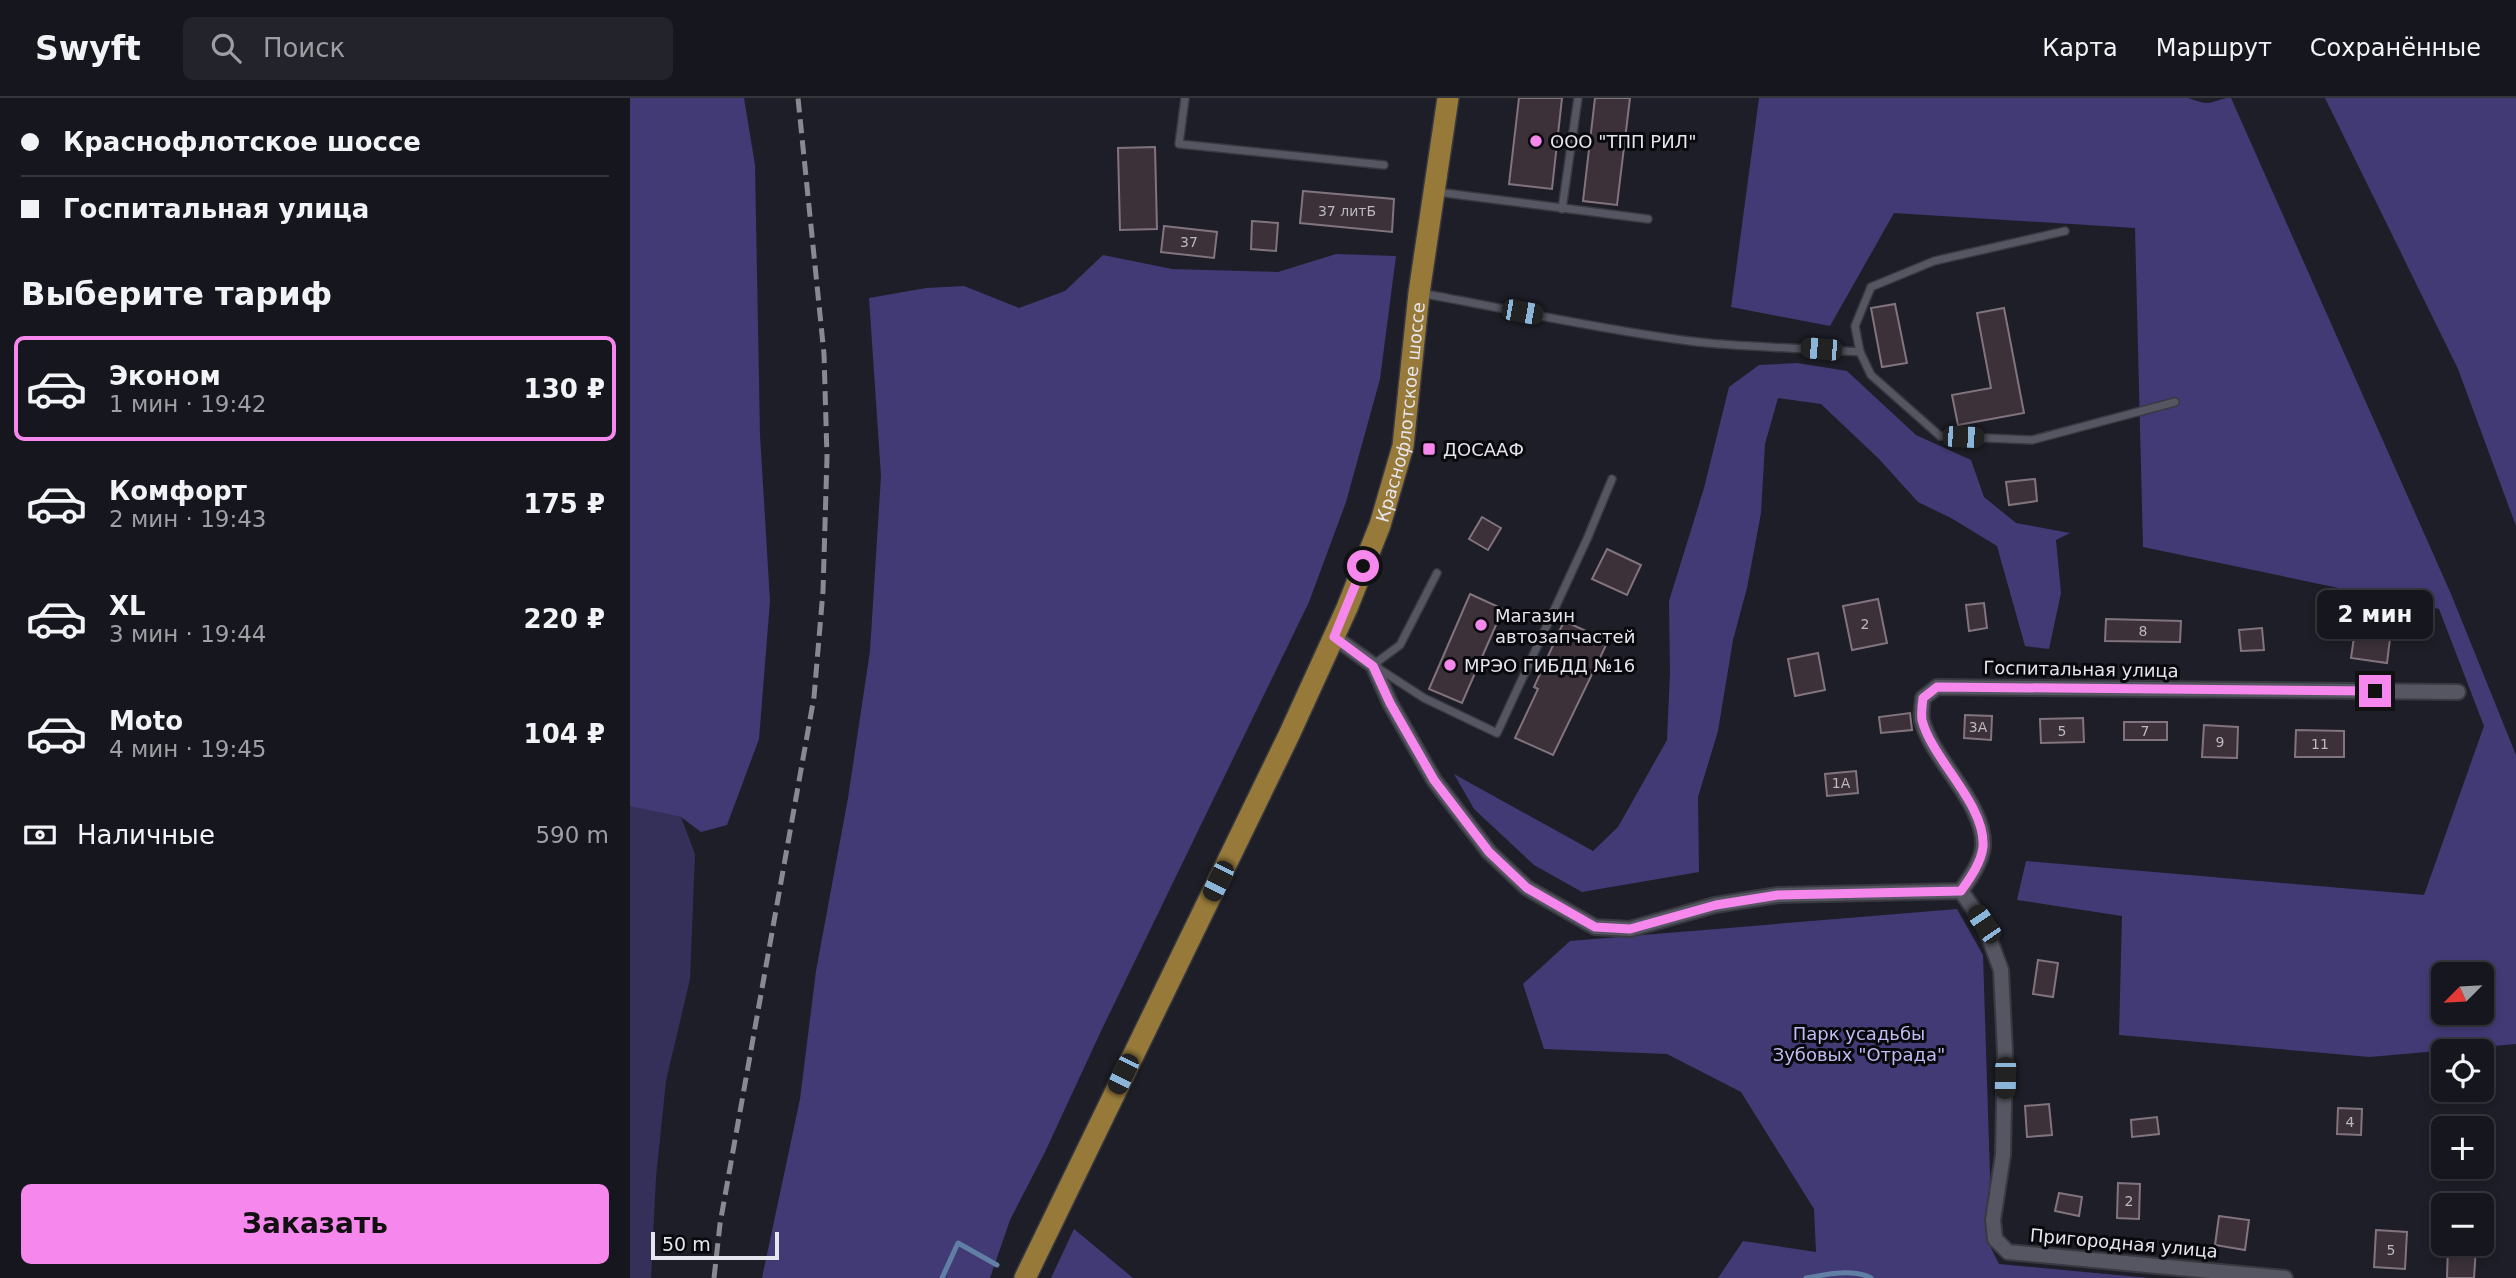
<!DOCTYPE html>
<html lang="ru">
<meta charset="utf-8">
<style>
body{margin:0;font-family:"DejaVu Sans",sans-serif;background:#23232b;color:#f1f3f6;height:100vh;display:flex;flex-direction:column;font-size:26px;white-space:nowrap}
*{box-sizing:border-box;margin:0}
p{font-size:23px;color:#9e9fa4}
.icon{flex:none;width:38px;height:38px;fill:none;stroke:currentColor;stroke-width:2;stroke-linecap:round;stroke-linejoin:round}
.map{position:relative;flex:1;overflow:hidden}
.panel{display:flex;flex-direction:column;background:#16161e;width:630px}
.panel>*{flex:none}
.hud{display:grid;align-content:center;height:154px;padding:0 21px;background:#16161e}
.needle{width:46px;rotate:246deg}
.fabs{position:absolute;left:1801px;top:864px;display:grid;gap:14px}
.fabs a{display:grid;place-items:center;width:63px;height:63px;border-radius:10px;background:#16161e;box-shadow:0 4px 10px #0003,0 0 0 2px #35353c;font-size:35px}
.scale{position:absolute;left:21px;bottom:18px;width:128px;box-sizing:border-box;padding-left:7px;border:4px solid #e5e5ed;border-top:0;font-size:19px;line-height:24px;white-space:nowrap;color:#e5e5ed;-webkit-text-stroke:5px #08080d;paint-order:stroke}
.end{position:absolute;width:32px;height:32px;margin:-16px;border:9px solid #f688ed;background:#111;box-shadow:0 0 0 4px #111}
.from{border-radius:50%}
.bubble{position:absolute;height:49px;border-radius:10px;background:#16161e;box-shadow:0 4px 10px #0003,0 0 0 2px #35353c;font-size:23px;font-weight:800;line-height:49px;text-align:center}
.car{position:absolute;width:21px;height:42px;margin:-21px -10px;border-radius:9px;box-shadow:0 0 5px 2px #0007;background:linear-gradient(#222 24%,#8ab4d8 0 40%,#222 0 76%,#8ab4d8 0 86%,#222 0)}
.hud b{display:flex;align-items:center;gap:24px;height:66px;font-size:26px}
.hud b+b{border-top:2px solid #35353c}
.hud i{width:18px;height:18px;background:#f1f3f6}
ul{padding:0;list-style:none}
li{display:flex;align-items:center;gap:21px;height:105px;margin:0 14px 10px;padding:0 7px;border:4px solid transparent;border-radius:10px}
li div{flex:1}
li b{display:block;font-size:26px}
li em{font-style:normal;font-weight:800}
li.selected{border-color:#f688ed}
li>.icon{width:63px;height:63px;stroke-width:1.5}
h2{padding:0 21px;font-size:32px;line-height:84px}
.pay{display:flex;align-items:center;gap:18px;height:77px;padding:0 21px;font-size:26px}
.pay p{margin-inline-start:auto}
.action{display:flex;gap:14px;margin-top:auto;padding:14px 21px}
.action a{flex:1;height:80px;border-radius:10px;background:#f688ed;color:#111;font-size:28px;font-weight:800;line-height:80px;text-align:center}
header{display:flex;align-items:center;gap:42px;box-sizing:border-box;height:98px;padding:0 35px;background:#16161e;border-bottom:2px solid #35353c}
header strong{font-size:33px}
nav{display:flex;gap:38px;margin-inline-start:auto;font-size:24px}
.search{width:490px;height:63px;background:#23232b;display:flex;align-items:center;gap:18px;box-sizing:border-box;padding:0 24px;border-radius:10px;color:#9e9fa4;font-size:26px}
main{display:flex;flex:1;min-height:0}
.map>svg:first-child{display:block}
.green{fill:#34305a}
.forest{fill:#413a75;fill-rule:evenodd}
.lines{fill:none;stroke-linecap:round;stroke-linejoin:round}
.stream{stroke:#617fa5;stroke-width:5}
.building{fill:#3c3139;stroke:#81747e;stroke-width:2}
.lane-casing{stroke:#393941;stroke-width:10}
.street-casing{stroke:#393941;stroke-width:18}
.primary-casing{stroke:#393941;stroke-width:24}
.lane{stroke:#565662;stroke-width:7}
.street{stroke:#565662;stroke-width:14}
.primary{stroke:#977a3a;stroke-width:21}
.rail{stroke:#898992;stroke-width:5;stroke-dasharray:14 7;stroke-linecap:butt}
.route{stroke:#f688ed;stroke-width:9}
.poi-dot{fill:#f688ed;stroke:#08080d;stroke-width:2.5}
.labels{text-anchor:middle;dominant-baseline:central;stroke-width:6;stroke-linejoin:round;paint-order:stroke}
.number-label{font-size:14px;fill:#bbb8c0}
.poi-label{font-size:18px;fill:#e5e5ed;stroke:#08080d;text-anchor:start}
.street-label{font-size:18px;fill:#e5e5ed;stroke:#08080d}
.park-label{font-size:18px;fill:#bebcf2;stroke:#08080d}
</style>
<header>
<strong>Swyft</strong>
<div class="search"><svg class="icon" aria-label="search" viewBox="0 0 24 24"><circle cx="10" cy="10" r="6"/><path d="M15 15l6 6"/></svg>Поиск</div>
<nav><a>Карта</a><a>Маршрут</a><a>Сохранённые</a></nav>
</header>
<main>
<section class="panel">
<div class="hud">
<b><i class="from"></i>Краснофлотское шоссе</b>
<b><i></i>Госпитальная улица</b>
</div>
<h2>Выберите тариф</h2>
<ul>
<li class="selected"><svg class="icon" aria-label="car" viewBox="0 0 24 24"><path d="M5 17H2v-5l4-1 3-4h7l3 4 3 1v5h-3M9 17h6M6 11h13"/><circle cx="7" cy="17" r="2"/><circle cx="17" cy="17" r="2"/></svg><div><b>Эконом</b><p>1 мин · 19:42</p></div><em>130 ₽</em></li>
<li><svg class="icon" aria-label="car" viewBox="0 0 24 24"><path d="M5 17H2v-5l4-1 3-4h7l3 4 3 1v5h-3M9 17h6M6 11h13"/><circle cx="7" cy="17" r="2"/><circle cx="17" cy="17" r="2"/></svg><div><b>Комфорт</b><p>2 мин · 19:43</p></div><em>175 ₽</em></li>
<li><svg class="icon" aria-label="car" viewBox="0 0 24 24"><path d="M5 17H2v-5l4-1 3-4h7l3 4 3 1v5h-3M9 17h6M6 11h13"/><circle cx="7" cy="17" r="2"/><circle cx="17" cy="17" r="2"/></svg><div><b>XL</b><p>3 мин · 19:44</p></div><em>220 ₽</em></li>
<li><svg class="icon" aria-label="car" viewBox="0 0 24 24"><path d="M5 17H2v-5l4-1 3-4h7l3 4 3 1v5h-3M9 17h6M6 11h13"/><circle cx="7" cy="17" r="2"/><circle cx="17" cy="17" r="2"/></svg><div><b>Moto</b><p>4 мин · 19:45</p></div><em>104 ₽</em></li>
</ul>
<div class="pay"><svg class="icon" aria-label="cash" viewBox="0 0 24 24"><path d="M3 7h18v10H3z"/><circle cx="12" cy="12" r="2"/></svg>Наличные<p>590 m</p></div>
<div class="action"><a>Заказать</a></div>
</section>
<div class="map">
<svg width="1886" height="1180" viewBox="0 0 1886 1180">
<rect width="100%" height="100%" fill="#1e1e28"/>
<polygon class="green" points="0,0 4,0 28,714 51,719 65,756 60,881 36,983 26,1079 21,1180 0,1180"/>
<g class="forest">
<polygon points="0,0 114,0 125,67 130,337 140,503 129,641 97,727 71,734 51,719 0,708"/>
<path d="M1129 0H1558C1565 2 1575 7 1583 4 1591 2 1592 0 1601 0L1821 496 1886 657V946L1740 959 1489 937 1492 818 1387 802 1396 763 1794 797 1854 628 1809 511 1513 449 1505 130 1264 115 1200 228 1101 209ZM1813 877H1852V915H1813Z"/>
<polygon points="1695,0 1886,0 1886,428 1828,271"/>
<polygon points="706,156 766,158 750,281 716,404 679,504 472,931 415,1054 380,1122 360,1180 132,1180 170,1001 186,873 218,700 240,553 251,378 239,200 296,190 334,188 389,210 435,193 473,157 542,171 648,174"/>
<polygon points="1167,265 1217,273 1286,337 1341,362 1354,399 1386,425 1440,435 1426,442 1431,495 1419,551 1395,548 1367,448 1321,420 1288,404 1249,361 1191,306 1148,300 1135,346 1131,415 1117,490 1103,542 1088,633 1068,699 1069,774 952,794 904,767 844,711 824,676 963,753 988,729 1037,642 1040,575 1039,503 1074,390 1099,289 1129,267"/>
<polygon points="1327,811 1353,857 1360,1078 1357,1142 1369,1166 1519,1180 1088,1180 1113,1143 1186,1154 1184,1111 1111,994 1037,956 914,951 893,886 940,843"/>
<polygon points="444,1131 503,1180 421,1180"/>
</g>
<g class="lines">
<g class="stream">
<polyline points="312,1180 328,1145 367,1167"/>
<path d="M1176 1180C1195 1177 1223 1170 1241 1180"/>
</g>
</g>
<g class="building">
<polygon points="889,0 932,0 922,91 879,86"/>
<polygon points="965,0 1000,0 987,107 953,103"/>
<polygon points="525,49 527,131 490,132 488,50"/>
<polygon points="673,93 764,101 762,134 670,125"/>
<polygon points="622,123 648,125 646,153 621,151"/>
<polygon points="534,128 587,134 584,160 531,154"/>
<polygon points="1265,206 1277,265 1252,269 1241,210"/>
<polygon points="1374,210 1394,315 1328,327 1322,297 1361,290 1347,215"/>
<polygon points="1405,381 1407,403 1379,407 1376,384"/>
<polygon points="852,419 871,430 858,452 839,441"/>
<polygon points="977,451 1011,467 997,497 962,481"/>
<polygon points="840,496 873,511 832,605 799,591"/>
<polygon points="1248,501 1257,545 1222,552 1213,508"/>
<polygon points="1354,505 1357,530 1339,533 1336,507"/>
<polygon points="1727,519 1762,524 1757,565 1721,560"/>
<polygon points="1476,521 1551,523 1550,544 1475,543"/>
<polygon points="934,523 978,543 923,657 885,640 908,591 904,589"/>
<polygon points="1632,530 1634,552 1611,553 1609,532"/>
<polygon points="1188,555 1195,592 1165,598 1158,561"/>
<polygon points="1280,615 1282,632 1251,635 1249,619"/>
<polygon points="1335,617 1362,618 1361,642 1334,640"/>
<polygon points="1453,620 1454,644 1411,645 1410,621"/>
<rect x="1494" y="624" width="43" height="18"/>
<polygon points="1574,627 1608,629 1607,660 1572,659"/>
<polygon points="1666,632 1714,633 1714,659 1665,659"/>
<polygon points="1226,673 1228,695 1197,698 1195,676"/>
<polygon points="1408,862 1428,865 1423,899 1403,896"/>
<polygon points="1419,1006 1422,1037 1397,1039 1395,1008"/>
<polygon points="1708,1010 1732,1011 1731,1037 1707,1036"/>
<polygon points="1527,1019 1529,1036 1502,1039 1501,1022"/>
<polygon points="1488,1085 1510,1086 1509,1121 1487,1120"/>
<polygon points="1429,1095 1452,1099 1449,1118 1425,1113"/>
<polygon points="1589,1118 1619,1122 1615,1152 1585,1147"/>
<polygon points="1746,1132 1777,1134 1775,1171 1744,1169"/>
<polygon points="1818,1147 1846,1149 1844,1180 1817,1180"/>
</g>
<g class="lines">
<defs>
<g id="lane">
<polyline points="555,0 549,46 754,67"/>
<polyline points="807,94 1018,121"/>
<polyline points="932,111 948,0"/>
<polyline points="1435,133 1304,163 1241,189 1225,228 1230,254 1241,277 1310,338 1402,342 1545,304"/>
<path d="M790 195C872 210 955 228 1038 240 1102 250 1166 249 1230 254"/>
<polyline points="807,475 770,547 743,567 794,600 867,635 957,441 982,381"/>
</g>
<g id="street">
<polyline points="704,539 743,567 760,605 804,682 859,754 897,790 965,829 1000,831 1085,807 1148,797 1331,793 1354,826 1371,872 1375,954 1373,1057 1363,1122 1365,1141 1378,1154 1655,1180"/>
<path d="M1331 793C1340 780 1351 765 1353 749 1356 706 1302 662 1292 622 1291 615 1292 607 1293 600L1307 589 1828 594"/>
</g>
<g id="primary">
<path id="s1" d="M395 1180 659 637 717 510 750 427 773 348 789 195 818 0"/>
</g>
</defs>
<use href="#lane" class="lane-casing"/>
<use href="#street" class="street-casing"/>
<use href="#primary" class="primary-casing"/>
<use href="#lane" class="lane"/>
<use href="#street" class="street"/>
<use href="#primary" class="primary"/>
<polyline class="rail" points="84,1180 90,1126 184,599 193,493 197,359 194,256 168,0"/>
</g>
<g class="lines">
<path class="route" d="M733 468 704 539 743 568 760 605 804 682 859 754 897 790 965 829 1000 831 1086 807 1148 797 1331 793C1340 780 1351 765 1353 749 1356 706 1302 662 1292 622 1291 615 1292 607 1293 600L1307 589 1745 593"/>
</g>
<g class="poi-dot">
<circle cx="906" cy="43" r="7"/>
<rect x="792" y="344" width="14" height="14" rx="3.5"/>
<circle cx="851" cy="527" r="7"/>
<circle cx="820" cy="567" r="7"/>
</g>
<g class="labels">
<g class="number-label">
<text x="717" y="113">37 литБ</text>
<text x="559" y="144">37</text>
<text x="1235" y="526">2</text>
<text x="1513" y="533">8</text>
<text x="1348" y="629">3А</text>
<text x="1432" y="633">5</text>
<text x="1515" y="633">7</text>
<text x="1590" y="644">9</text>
<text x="1690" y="646">11</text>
<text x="1211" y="685">1А</text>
<text x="1720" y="1024">4</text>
<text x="1499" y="1103">2</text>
<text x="1761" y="1152">5</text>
</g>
<g class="poi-label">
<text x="920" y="43">ООО "ТПП РИЛ"</text>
<text x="813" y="351">ДОСААФ</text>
<text x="865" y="517">Магазин<tspan x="865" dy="21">автозапчастей</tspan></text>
<text x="834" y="567">МРЭО ГИБДД №16</text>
</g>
<g class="street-label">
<text stroke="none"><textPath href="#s1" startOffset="948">Краснофлотское шоссе</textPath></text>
<text transform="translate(1451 571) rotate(1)">Госпитальная улица</text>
<text transform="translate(1494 1145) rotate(5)">Пригородная улица</text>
</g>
<g class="park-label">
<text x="1229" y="935">Парк усадьбы<tspan x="1229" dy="21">Зубовых "Отрада"</tspan></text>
</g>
</g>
</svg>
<div class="fabs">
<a><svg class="needle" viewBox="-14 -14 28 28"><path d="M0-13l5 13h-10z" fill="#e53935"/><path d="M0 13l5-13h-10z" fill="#9e9fa4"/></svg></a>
<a><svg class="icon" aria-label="locate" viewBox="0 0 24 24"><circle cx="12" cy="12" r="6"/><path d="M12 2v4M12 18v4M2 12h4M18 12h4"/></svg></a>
<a>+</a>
<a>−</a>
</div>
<div class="scale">50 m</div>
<i class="end from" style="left:733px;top:468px"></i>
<i class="end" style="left:1745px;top:593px"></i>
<div class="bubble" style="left:1687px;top:492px;width:116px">2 мин</div>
<i class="car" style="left:892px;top:214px;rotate:100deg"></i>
<i class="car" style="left:1191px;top:251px;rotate:275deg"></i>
<i class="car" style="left:1333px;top:339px;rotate:92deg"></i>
<i class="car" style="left:588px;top:783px;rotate:206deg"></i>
<i class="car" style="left:1354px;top:826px;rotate:326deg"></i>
<i class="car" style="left:493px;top:976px;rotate:206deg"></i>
<i class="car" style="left:1375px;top:980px;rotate:181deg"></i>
</div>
</main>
